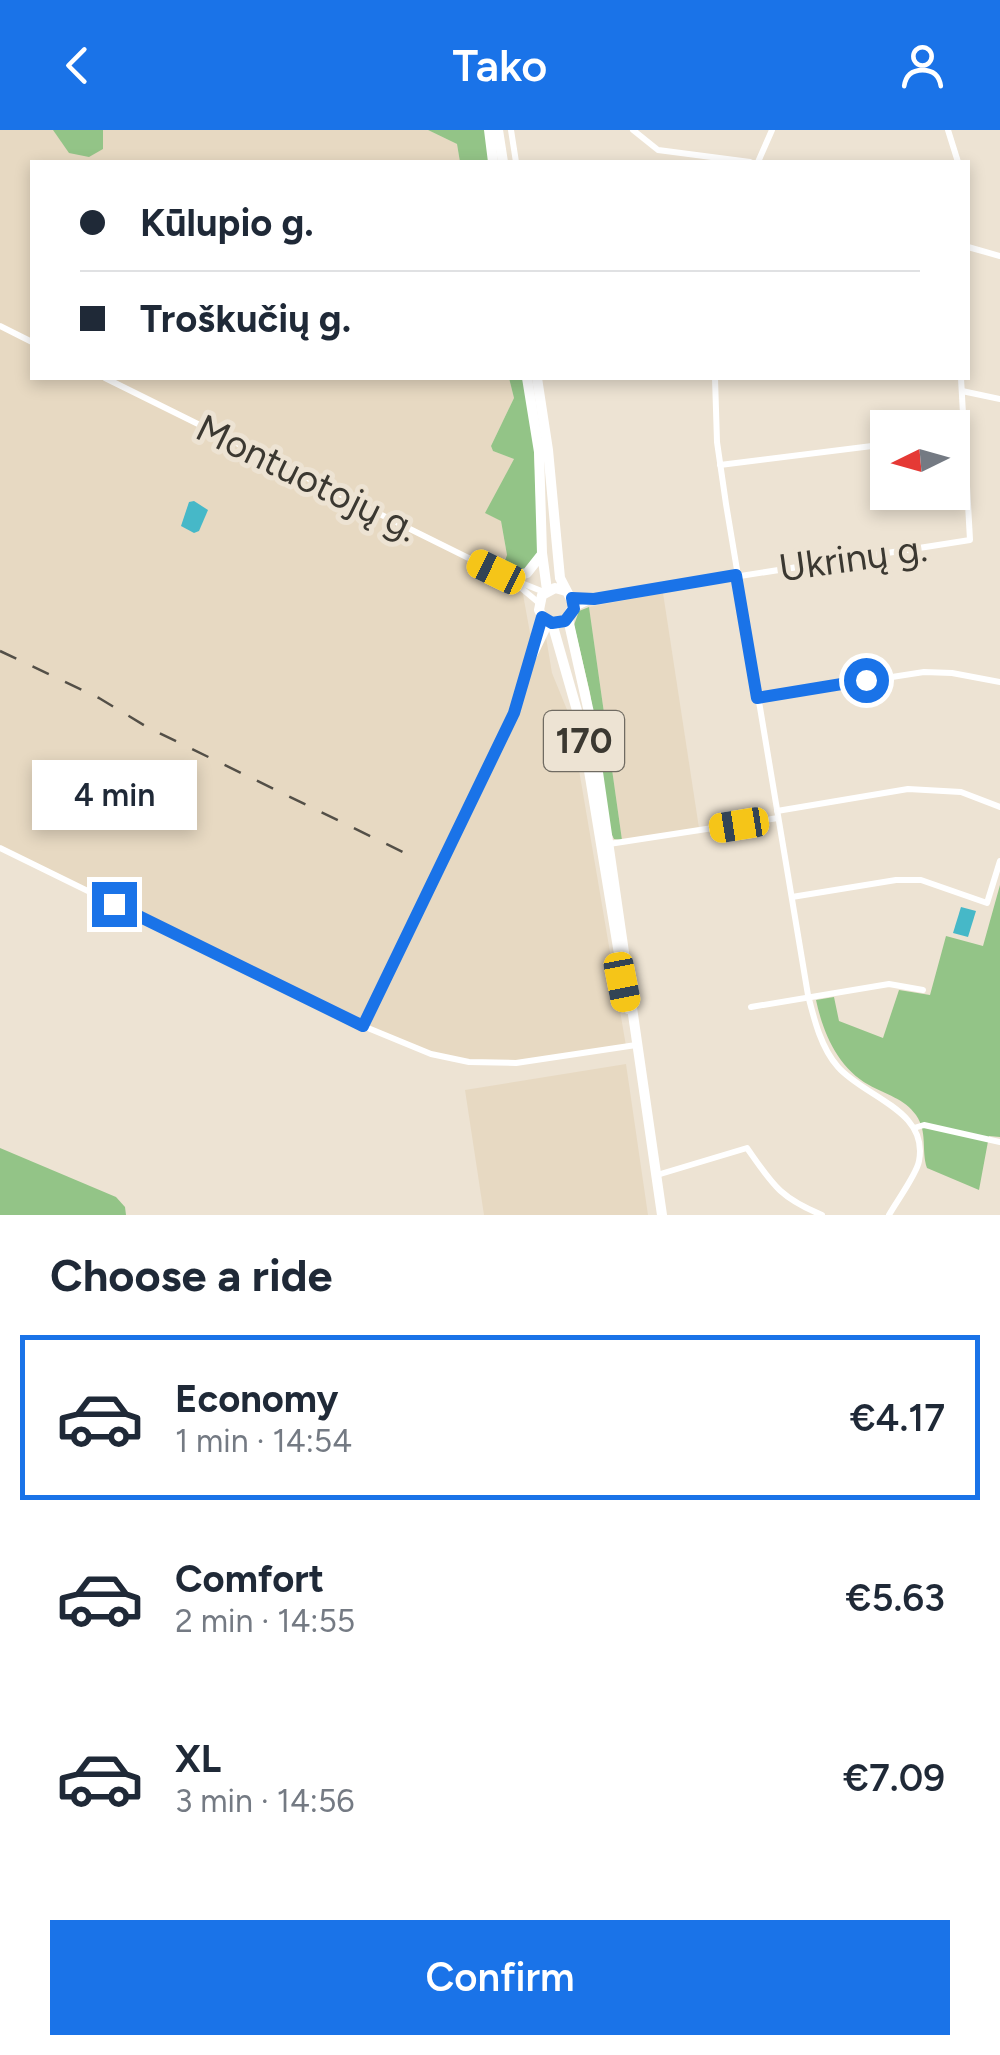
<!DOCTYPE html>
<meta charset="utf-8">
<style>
body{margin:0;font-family:Figtree,sans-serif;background:#f2f2f3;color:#1f2937;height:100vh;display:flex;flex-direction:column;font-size:38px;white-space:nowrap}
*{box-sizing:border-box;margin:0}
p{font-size:32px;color:#747a83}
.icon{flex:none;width:55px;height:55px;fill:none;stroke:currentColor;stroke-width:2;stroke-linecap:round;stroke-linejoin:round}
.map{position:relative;height:1085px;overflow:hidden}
.panel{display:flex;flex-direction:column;background:#fff;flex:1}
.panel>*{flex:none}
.guide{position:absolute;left:30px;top:30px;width:940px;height:220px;border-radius:0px;box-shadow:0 5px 15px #0003;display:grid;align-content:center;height:220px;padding:0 50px;background:#fff}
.needle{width:65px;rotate:265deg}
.buttons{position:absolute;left:870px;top:280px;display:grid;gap:20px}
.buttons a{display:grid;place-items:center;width:100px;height:100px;border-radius:0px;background:#fff;box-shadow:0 5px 15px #0003;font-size:50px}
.end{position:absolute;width:45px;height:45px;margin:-22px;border:12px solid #1a73e8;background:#fff;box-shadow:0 0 0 5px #fff}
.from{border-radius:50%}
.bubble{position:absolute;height:70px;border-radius:0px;background:#fff;box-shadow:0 5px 15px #0003;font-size:32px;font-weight:600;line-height:70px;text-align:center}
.car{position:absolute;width:30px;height:60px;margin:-30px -15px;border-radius:12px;box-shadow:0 0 8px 2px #0007;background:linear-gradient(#f5c518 24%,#345 0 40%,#f5c518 0 76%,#345 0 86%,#f5c518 0)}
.guide b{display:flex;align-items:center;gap:35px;height:95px;font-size:38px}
.guide b+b{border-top:2px solid #e0e1e3}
.guide i{width:25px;height:25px;background:#1f2937}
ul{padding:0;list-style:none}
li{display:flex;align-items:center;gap:30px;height:165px;margin:0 20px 15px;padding:0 30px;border:5px solid transparent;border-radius:0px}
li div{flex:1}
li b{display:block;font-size:38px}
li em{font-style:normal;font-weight:600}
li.current{border-color:#1a73e8}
li>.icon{width:90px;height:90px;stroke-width:1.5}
h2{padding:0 50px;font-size:45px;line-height:120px}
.primary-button{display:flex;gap:20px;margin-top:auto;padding:20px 50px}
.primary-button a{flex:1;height:115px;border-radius:0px;background:#1a73e8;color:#fff;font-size:40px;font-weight:600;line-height:115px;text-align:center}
header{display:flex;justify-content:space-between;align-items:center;height:130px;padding:0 50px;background:#1a73e8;color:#fff;font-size:45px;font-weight:600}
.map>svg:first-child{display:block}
.built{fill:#e7d9c2}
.green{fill:#93c487}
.water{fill:#46b8c8}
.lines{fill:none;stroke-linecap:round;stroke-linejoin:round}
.street{stroke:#fff;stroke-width:6}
.primary{stroke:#fff;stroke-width:10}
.rail{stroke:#534f47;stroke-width:2.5;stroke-dasharray:18 18;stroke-linecap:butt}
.route{stroke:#1a73e8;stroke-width:12}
.labels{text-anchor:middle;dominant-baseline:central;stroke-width:10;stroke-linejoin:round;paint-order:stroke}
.shield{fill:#ede3d3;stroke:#706b62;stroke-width:2.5}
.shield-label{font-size:35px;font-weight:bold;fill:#3b3831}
.street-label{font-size:38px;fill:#3b3831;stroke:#ede3d3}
</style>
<header><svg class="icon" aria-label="back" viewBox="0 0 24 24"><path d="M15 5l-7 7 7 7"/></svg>Tako<svg class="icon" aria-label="person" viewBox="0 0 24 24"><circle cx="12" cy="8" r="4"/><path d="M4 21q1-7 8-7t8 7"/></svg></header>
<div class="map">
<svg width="1000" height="1085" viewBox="0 0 1000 1085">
<rect width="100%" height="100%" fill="#ede3d3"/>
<g class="built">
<polygon points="0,0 428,0 457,14 460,32 32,32 32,248 509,248 514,268 491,316 493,321 514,329 496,364 507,425 503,433 519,442 530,503 546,507 552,543 570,587 626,916 543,931 450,929 389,908 0,719"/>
<polygon points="663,463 699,698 622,710 589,477"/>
<polygon points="626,934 648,1085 484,1085 465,960"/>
</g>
<g class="green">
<polygon points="53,0 103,0 103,19 89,27 69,23"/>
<polygon points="428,0 485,0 490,32 460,32 457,14"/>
<polygon points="509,248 524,248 534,314 538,422 527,440 513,442 503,436 507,425 501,391 485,383 514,329 493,321 491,316 514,268"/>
<polygon points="589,477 622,710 614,709 611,703 590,563 574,495 579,481"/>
<path d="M1000 755V1007L989 1006 979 1060 927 1038C921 1020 928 1002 916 985 905 969 885 964 869 955 838 938 823 903 816 870L834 867 839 891 883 908 899 860 930 865 946 806 983 816Z"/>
<polygon points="0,1018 116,1067 125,1077 126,1085 0,1085"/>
</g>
<g class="water">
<polygon points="194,371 208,380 199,401 194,403 181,396 189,372"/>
<polygon points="961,777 976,781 968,807 953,803"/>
</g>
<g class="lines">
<g class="street">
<polyline points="511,0 516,32"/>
<polyline points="633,0 658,20 750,32"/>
<polyline points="948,0 958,32"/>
<polyline points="758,32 772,0"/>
<polyline points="968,117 1000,126"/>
<polyline points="0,196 32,212"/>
<polyline points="105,248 509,448 544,462"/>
<path d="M715 248 717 312 726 374 808 865C814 889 821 918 838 937 864 967 929 980 919 1031 917 1044 896 1072 889 1085"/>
<polyline points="962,261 1000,269"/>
<polyline points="720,335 888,314"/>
<polyline points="514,452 539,473"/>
<polyline points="573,479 594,469 970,410 961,248"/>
<polyline points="533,528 550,493"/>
<polyline points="757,568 924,542 952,543 1000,552"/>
<polyline points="777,681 908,659 961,662 1000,677"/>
<polyline points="609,714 778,688"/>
<polyline points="0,718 363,896 431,924 469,932 516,933 636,915"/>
<polyline points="792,767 896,750 921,750 987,773 1000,731"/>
<polyline points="751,877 889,854 923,860"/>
<polyline points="363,896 514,583 543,487"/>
<polyline points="914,998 924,995 1000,1012"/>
<path d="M657 1045 747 1018C773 1055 779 1067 822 1085"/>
</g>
<g class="primary">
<polyline points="489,0 493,32"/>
<polyline points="498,0 503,32"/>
<polyline points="527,248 539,322 542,423 547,460"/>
<path d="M537 248 548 320 560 448 574 475 565 491C553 496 544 492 539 480L542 465 555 458 566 461"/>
<polyline points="507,447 527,443 542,424"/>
<polyline points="568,489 590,587 662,1085"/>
<polyline points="552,493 582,598 628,879"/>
</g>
<polyline class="rail" points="0,521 99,568 147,597 411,726"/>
</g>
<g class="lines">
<polyline class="route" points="114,774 363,896 514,583 542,487 552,493 565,491 574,479 572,468 594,469 736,445 757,568 866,550"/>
</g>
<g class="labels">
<rect class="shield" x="544" y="581" width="80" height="60" rx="8"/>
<g class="shield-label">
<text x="584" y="611">170</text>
</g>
<g class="street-label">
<text transform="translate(307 348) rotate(26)">Montuotojų g.</text>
<text transform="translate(853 428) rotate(-8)">Ukrinų g.</text>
</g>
</g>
</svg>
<div class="buttons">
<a><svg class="needle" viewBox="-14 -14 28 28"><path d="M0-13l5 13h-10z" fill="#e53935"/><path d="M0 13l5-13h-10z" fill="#747a83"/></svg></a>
</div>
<i class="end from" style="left:866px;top:550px"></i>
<i class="end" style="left:114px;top:774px"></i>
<div class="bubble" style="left:32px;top:630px;width:165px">4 min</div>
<i class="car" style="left:496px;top:442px;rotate:296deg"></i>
<i class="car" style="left:739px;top:695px;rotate:261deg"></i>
<i class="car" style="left:622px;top:852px;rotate:169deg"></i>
<div class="guide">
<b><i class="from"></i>Kūlupio g.</b>
<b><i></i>Troškučių g.</b>
</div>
</div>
<section class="panel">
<h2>Choose a ride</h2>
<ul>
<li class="current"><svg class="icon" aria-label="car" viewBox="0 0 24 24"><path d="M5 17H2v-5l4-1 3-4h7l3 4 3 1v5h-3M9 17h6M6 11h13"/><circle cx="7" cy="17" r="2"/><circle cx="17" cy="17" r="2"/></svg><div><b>Economy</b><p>1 min · 14:54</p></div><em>€4.17</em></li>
<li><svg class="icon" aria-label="car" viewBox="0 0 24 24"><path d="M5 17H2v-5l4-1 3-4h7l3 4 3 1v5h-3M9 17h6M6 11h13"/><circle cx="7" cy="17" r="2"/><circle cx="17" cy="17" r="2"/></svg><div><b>Comfort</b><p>2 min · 14:55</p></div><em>€5.63</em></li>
<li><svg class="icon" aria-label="car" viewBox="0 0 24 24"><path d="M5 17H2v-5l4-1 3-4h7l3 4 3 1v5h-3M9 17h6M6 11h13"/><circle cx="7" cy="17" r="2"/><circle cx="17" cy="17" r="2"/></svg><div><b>XL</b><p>3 min · 14:56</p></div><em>€7.09</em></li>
</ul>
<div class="primary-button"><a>Confirm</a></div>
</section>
